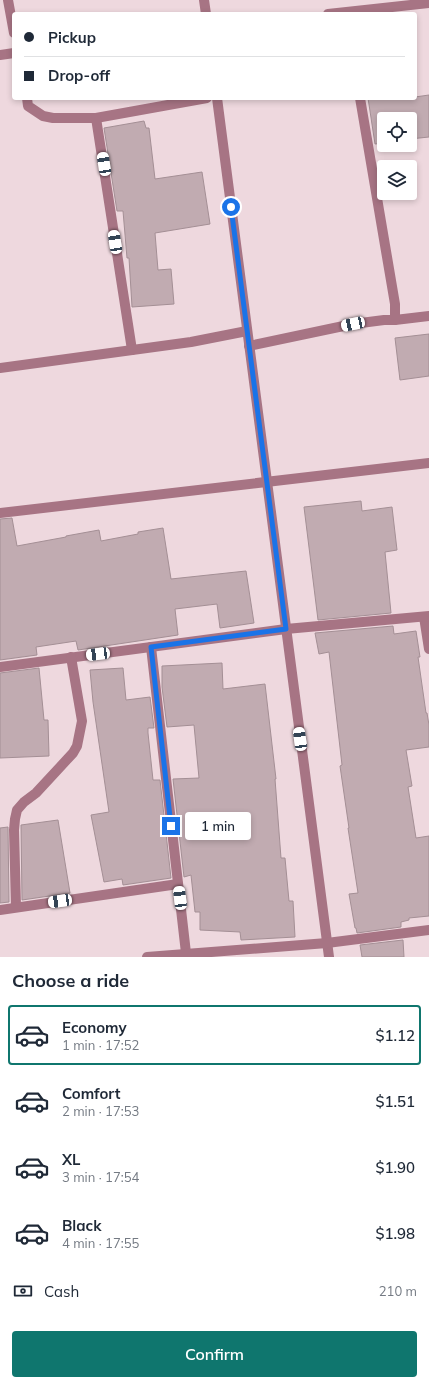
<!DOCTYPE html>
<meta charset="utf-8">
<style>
body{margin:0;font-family:Mulish,sans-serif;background:#f2f2f3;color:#1f2937;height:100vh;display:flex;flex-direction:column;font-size:15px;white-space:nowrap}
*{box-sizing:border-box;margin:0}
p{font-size:13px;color:#747a83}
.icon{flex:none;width:22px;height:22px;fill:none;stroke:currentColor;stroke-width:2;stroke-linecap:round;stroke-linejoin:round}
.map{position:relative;height:957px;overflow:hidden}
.sheet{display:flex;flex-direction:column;background:#fff;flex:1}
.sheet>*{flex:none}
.top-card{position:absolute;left:12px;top:12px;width:405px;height:88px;border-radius:4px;box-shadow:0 2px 6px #0003;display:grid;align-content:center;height:88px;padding:0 12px;background:#fff}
.fabs{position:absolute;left:377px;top:112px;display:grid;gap:8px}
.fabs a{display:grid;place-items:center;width:40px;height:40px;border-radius:4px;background:#fff;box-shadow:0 2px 6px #0003;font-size:20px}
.end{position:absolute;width:18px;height:18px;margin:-9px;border:5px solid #1a73e8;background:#fff;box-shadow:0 0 0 2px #fff}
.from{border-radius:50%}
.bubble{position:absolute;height:28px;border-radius:4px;background:#fff;box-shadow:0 2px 6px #0003;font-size:13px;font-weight:600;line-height:28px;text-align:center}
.car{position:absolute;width:12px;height:24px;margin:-12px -6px;border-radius:5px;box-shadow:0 0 3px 1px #0007;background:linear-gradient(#fff 24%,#345 0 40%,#fff 0 76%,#345 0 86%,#fff 0)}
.top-card b{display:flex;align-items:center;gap:14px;height:38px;font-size:15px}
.top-card b+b{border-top:1px solid #e0e1e3}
.top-card i{width:10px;height:10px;background:#1f2937}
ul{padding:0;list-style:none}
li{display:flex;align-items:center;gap:12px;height:60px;margin:0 8px 6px;padding:0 4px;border:2px solid transparent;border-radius:4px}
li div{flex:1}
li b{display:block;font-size:15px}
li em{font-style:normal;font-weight:600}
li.current{border-color:#0f766e}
li>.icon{width:36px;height:36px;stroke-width:1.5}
h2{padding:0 12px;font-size:18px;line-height:48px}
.pay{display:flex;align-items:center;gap:10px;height:44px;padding:0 12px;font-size:15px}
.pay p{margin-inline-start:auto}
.button{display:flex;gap:8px;margin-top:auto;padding:8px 12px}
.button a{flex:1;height:46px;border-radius:4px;background:#0f766e;color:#fff;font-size:16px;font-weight:600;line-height:46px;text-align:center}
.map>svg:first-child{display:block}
.building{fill:#c1abb1;stroke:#a48f95}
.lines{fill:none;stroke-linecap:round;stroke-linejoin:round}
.minor{stroke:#a77484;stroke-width:10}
.route{stroke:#1a73e8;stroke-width:5}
</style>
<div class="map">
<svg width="429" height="957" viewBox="0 0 429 957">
<rect width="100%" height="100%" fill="#eed8de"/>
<g class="building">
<polygon points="429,95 429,137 410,139 410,119 384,119 384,143 375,144 368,98 415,98 415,97"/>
<polygon points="144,121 146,128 149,128 155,179 202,172 210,224 155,233 158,270 171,269 174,304 132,307 129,258 127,258 123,211 117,211 104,128"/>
<polygon points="429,334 429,376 400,380 395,338"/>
<polygon points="361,501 362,511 392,507 397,550 385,552 391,613 318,620 304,507"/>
<polygon points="12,518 17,546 66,537 66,536 99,530 101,541 138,534 138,532 163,528 171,579 246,571 254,623 220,628 217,604 175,609 178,635 78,650 76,641 36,647 37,655 0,660 0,519"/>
<polygon points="393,626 394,634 416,631 420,657 418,657 426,713 427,713 429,725 429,747 406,750 412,786 408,787 416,838 429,836 429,916 409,918 409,920 401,922 401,927 357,933 356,928 355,928 349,894 358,893 348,828 349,828 340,766 342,765 329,652 319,654 315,633"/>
<polygon points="222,663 223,689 265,684 276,779 275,779 281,858 285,858 289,901 293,901 295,937 241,940 240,932 200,930 200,912 195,912 191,875 184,877 173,779 199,778 194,725 167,727 162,687 162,666"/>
<polygon points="39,668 44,720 48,720 49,756 0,758 0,673"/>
<polygon points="123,668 126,700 150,697 154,728 148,728 148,733 153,780 160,780 171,878 123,885 122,879 104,882 91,815 109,812 93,702 90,670"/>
<polygon points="58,820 70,893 22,900 21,825"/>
<polygon points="8,827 9,902 0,903 0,828"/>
<polygon points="403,940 404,957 362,957 360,945"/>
</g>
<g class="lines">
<g class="minor">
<polyline points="8,0 14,33"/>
<polyline points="204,0 206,14"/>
<polyline points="328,14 429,3"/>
<polyline points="0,55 14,53"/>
<polyline points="27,98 28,106 43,116 53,118 96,118 207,98"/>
<polyline points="217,98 329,957"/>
<polyline points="96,118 132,350"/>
<polyline points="395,320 429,316"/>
<polyline points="249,346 353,324 384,320 395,320 395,304 360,98"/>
<polyline points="0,368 191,342 247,331"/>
<polyline points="0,513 429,463"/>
<polyline points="424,617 429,649"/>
<polyline points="151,647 186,953"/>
<polyline points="0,667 286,629 429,616"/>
<polyline points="16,907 14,830 15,819 17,810 24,802 36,793 73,753 77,746 82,721 71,657"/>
<polyline points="0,910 178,884"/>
<polyline points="147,957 327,943 429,930"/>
</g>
</g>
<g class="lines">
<polyline class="route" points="171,826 151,647 286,629 231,207"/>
</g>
</svg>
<div class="fabs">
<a><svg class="icon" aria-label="locate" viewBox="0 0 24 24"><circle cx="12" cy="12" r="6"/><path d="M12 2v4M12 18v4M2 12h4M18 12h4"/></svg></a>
<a><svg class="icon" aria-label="layers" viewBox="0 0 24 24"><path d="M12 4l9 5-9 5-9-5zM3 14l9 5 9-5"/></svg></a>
</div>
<i class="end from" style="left:231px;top:207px"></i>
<i class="end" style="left:171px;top:826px"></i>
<div class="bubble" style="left:185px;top:812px;width:66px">1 min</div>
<i class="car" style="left:104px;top:164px;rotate:351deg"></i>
<i class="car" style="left:115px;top:242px;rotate:351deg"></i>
<i class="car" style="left:353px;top:324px;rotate:258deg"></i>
<i class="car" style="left:98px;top:654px;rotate:263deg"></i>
<i class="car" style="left:300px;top:739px;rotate:352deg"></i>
<i class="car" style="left:180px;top:898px;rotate:353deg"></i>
<i class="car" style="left:60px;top:901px;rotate:262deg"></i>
<div class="top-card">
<b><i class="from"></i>Pickup</b>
<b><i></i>Drop-off</b>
</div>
</div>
<section class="sheet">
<h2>Choose a ride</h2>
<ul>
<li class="current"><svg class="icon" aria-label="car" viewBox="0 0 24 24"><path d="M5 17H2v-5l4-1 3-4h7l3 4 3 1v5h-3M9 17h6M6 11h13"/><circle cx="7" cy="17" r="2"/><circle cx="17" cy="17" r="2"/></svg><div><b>Economy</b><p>1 min · 17:52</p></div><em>$1.12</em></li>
<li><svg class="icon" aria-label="car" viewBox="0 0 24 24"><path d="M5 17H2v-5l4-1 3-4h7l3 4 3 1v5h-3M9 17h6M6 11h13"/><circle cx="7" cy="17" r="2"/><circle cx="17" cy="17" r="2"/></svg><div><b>Comfort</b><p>2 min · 17:53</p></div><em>$1.51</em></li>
<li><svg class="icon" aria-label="car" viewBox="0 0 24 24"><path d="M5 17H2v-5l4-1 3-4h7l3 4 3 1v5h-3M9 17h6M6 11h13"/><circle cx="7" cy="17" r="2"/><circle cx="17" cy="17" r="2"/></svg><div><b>XL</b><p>3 min · 17:54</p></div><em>$1.90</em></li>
<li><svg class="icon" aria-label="car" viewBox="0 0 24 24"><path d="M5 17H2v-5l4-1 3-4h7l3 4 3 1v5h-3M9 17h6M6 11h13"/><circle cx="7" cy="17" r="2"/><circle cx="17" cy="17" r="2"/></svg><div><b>Black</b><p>4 min · 17:55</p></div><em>$1.98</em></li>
</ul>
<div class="pay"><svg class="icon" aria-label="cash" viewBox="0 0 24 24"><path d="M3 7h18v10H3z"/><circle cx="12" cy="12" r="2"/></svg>Cash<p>210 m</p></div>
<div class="button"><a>Confirm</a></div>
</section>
